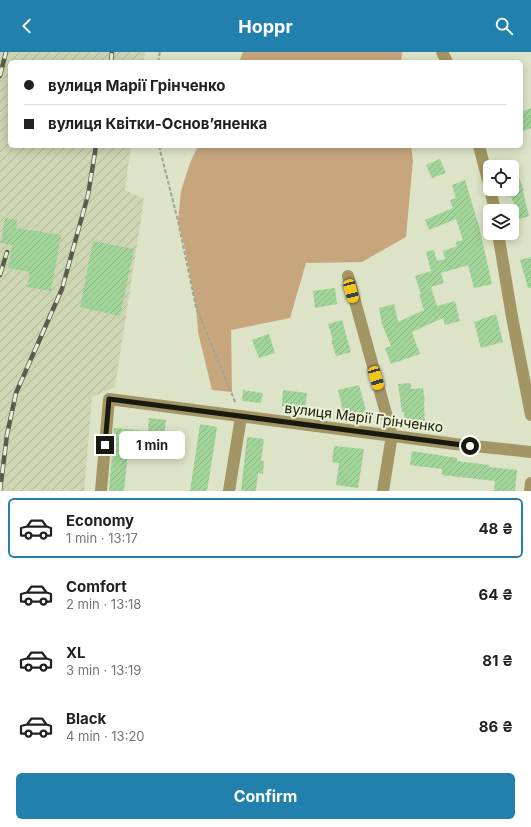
<!DOCTYPE html>
<meta charset="utf-8">
<style>
body{margin:0;font-family:Inter,sans-serif;background:#f6f6f6;color:#202124;height:100vh;display:flex;flex-direction:column;font-size:15px;white-space:nowrap}
*{box-sizing:border-box;margin:0}
p{font-size:13px;color:#757577}
.icon{flex:none;width:22px;height:22px;fill:none;stroke:currentColor;stroke-width:2;stroke-linecap:round;stroke-linejoin:round}
.map{position:relative;height:439px;overflow:hidden}
.drawer{display:flex;flex-direction:column;background:#fff;flex:1}
.drawer>*{flex:none}
.top-card{position:absolute;left:8px;top:8px;width:515px;height:88px;border-radius:6px;box-shadow:0 2px 10px #0003;display:grid;align-content:center;height:88px;padding:0 16px;background:#fff}
.buttons{position:absolute;left:483px;top:108px;display:grid;gap:8px}
.buttons a{display:grid;place-items:center;width:36px;height:36px;border-radius:6px;background:#fff;box-shadow:0 2px 10px #0003;font-size:20px}
.end{position:absolute;width:18px;height:18px;margin:-9px;border:5px solid #181a10;background:#fff;box-shadow:0 0 0 2px #fff}
.from{border-radius:50%}
.bubble{position:absolute;height:28px;border-radius:6px;background:#fff;box-shadow:0 2px 10px #0003;font-size:13px;font-weight:700;line-height:28px;text-align:center}
.car{position:absolute;width:12px;height:24px;margin:-12px -6px;border-radius:5px;box-shadow:0 0 3px 1px #0007;background:linear-gradient(#f5c518 24%,#345 0 40%,#f5c518 0 76%,#345 0 86%,#f5c518 0)}
.top-card b{display:flex;align-items:center;gap:14px;height:38px;font-size:15px}
.top-card b+b{border-top:1px solid #e0e0e0}
.top-card i{width:10px;height:10px;background:#202124}
ul{padding:7px 0 0;list-style:none}
li{display:flex;align-items:center;gap:12px;height:60px;margin:0 8px 6px;padding:0 8px;border:2px solid transparent;border-radius:6px}
li div{flex:1}
li b{display:block;font-size:15px}
li em{font-style:normal;font-weight:700}
li.on{border-color:#2180ac}
li>.icon{width:36px;height:36px;stroke-width:1.5}
.primary-button{display:flex;gap:8px;margin-top:auto;padding:8px 16px}
.primary-button a{flex:1;height:46px;border-radius:6px;background:#2180ac;color:#fff;font-size:16px;font-weight:700;line-height:46px;text-align:center}
header{display:flex;justify-content:space-between;align-items:center;height:52px;padding:0 16px;background:#2180ac;color:#fff;font-size:18px;font-weight:700}
.map>svg:first-child{display:block}
.industrial{fill:url(#industrial-furrows)}
.grass{fill:#c7a67e}
.building{fill:url(#building-hatch)}
.lines{fill:none;stroke-linecap:round;stroke-linejoin:round}
.path{stroke:#a0a58e;stroke-width:2;stroke-dasharray:4 2;stroke-linecap:butt}
.minor{stroke:#a49664;stroke-width:12}
.rail-casing{stroke:#5a5d4d;stroke-width:4.5}
.rail{stroke:#e9f0d3;stroke-width:3;stroke-dasharray:9;stroke-linecap:butt}
.route{stroke:#181a10;stroke-width:5}
.labels{text-anchor:middle;dominant-baseline:central;stroke-width:4;stroke-linejoin:round;paint-order:stroke}
.street-label{font-size:14px;fill:#181a10;stroke:#e9f0d3}
</style>
<header><svg class="icon" aria-label="back" viewBox="0 0 24 24"><path d="M15 5l-7 7 7 7"/></svg>Hoppr<svg class="icon" aria-label="search" viewBox="0 0 24 24"><circle cx="10" cy="10" r="6"/><path d="M15 15l6 6"/></svg></header>
<div class="map">
<svg width="531" height="439" viewBox="0 0 531 439">
<defs>
<pattern id="industrial-furrows" width="10" height="10" patternUnits="userSpaceOnUse"><rect width="10" height="10" fill="#cdd5b3"/><path d="M-1 1l2-2M0 10L10 0M9 11l2-2" fill="none" stroke="#afb699"/></pattern>
<pattern id="building-hatch" width="6" height="6" patternUnits="userSpaceOnUse"><rect width="6" height="6" fill="#a2d59a"/><path d="M-1 1l2-2M0 6l6-6M5 7l2-2" fill="none" stroke="#8bb684"/></pattern>
</defs>
<rect width="100%" height="100%" fill="#dce3c6"/>
<polygon class="industrial" points="0,0 145,0 143,10 10,10 10,94 131,94 125,138 144,147 115,335 92,345 84,439 0,439"/>
<g class="grass">
<polygon points="243,0 402,0 401,10 239,10"/>
<polygon points="198,94 411,94 413,108 406,185 362,210 306,211 290,266 231,278 232,340 212,338 198,280 196,255 185,197 178,169 181,139 190,111"/>
</g>
<g class="building">
<polygon points="531,56 531,76 521,80 521,60"/>
<polygon points="440,107 446,121 432,126 426,113"/>
<polygon points="513,109 524,139 523,139 529,164 514,169 510,153 514,152 508,137 512,137 512,110"/>
<polygon points="465,128 479,174 492,232 474,236 468,213 441,221 444,231 431,235 437,254 455,249 460,269 445,273 443,266 412,280 420,302 391,312 385,296 391,294 382,272 379,256 394,252 398,270 424,258 419,242 421,242 415,224 431,219 426,200 434,198 437,209 445,207 443,199 457,194 456,190 463,188 456,167 429,178 425,168 453,156 450,148 456,146 452,133"/>
<polygon points="5,166 17,168 16,176 61,183 51,239 27,235 30,220 8,216 12,193 1,191"/>
<polygon points="93,189 134,197 120,264 80,255"/>
<polygon points="531,205 531,236 528,236 520,208"/>
<polygon points="335,236 337,252 315,256 313,239"/>
<polygon points="496,262 503,290 481,296 474,270"/>
<polygon points="342,268 351,300 336,304 331,288 333,288 328,272"/>
<polygon points="269,282 275,301 259,306 252,288"/>
<polygon points="411,331 411,337 423,336 425,349 424,349 425,373 405,374 404,360 402,360 398,332"/>
<polygon points="359,333 367,362 345,368 338,338"/>
<polygon points="243,338 263,341 261,351 242,349"/>
<polygon points="283,338 307,341 305,357 282,354"/>
<polygon points="149,366 166,368 163,394 129,390 124,439 109,439 114,376 148,379"/>
<polygon points="200,372 217,375 215,389 207,439 190,439"/>
<polygon points="247,385 264,387 261,409 264,409 263,422 258,421 256,439 241,439"/>
<polygon points="334,394 364,397 358,436 336,433 339,411 332,410"/>
<polygon points="412,399 457,406 457,409 489,413 489,415 517,418 515,439 494,439 495,429 442,423 442,417 410,413"/>
</g>
<g class="lines">
<g class="path">
<polyline points="158,10 160,0"/>
<polyline points="159,94 178,169 196,255 236,352"/>
</g>
<g class="minor">
<polyline points="442,0 447,10"/>
<polyline points="479,94 490,136"/>
<polyline points="490,137 495,159"/>
<polyline points="498,181 512,265 531,363"/>
<polyline points="348,224 392,383 383,439"/>
<polyline points="101,439 109,347 455,392 531,400"/>
<polyline points="229,439 241,365"/>
<polyline points="530,439 531,431"/>
</g>
<defs>
<g id="rail">
<polyline points="111,10 112,0"/>
<polyline points="0,24 6,0"/>
<polyline points="0,223 7,200"/>
<polyline points="0,439 7,383 16,341 62,237 88,143 96,94"/>
</g>
</defs>
<use href="#rail" class="rail-casing"/>
<use href="#rail" class="rail"/>
</g>
<g class="lines">
<polyline class="route" points="105,393 109,347 470,394"/>
</g>
<g class="labels">
<g class="street-label">
<text transform="translate(364 365) rotate(7)">вулиця Марії Грінченко</text>
</g>
</g>
</svg>
<div class="buttons">
<a><svg class="icon" aria-label="locate" viewBox="0 0 24 24"><circle cx="12" cy="12" r="6"/><path d="M12 2v4M12 18v4M2 12h4M18 12h4"/></svg></a>
<a><svg class="icon" aria-label="layers" viewBox="0 0 24 24"><path d="M12 4l9 5-9 5-9-5zM3 14l9 5 9-5"/></svg></a>
</div>
<i class="end from" style="left:470px;top:394px"></i>
<i class="end" style="left:105px;top:393px"></i>
<div class="bubble" style="left:119px;top:379px;width:66px">1 min</div>
<i class="car" style="left:351px;top:239px;rotate:165deg"></i>
<i class="car" style="left:376px;top:326px;rotate:164deg"></i>
<div class="top-card">
<b><i class="from"></i>вулиця Марії Грінченко</b>
<b><i></i>вулиця Квітки-Основʼяненка</b>
</div>
</div>
<section class="drawer">
<ul>
<li class="on"><svg class="icon" aria-label="car" viewBox="0 0 24 24"><path d="M5 17H2v-5l4-1 3-4h7l3 4 3 1v5h-3M9 17h6M6 11h13"/><circle cx="7" cy="17" r="2"/><circle cx="17" cy="17" r="2"/></svg><div><b>Economy</b><p>1 min · 13:17</p></div><em>48 ₴</em></li>
<li><svg class="icon" aria-label="car" viewBox="0 0 24 24"><path d="M5 17H2v-5l4-1 3-4h7l3 4 3 1v5h-3M9 17h6M6 11h13"/><circle cx="7" cy="17" r="2"/><circle cx="17" cy="17" r="2"/></svg><div><b>Comfort</b><p>2 min · 13:18</p></div><em>64 ₴</em></li>
<li><svg class="icon" aria-label="car" viewBox="0 0 24 24"><path d="M5 17H2v-5l4-1 3-4h7l3 4 3 1v5h-3M9 17h6M6 11h13"/><circle cx="7" cy="17" r="2"/><circle cx="17" cy="17" r="2"/></svg><div><b>XL</b><p>3 min · 13:19</p></div><em>81 ₴</em></li>
<li><svg class="icon" aria-label="car" viewBox="0 0 24 24"><path d="M5 17H2v-5l4-1 3-4h7l3 4 3 1v5h-3M9 17h6M6 11h13"/><circle cx="7" cy="17" r="2"/><circle cx="17" cy="17" r="2"/></svg><div><b>Black</b><p>4 min · 13:20</p></div><em>86 ₴</em></li>
</ul>
<div class="primary-button"><a>Confirm</a></div>
</section>
